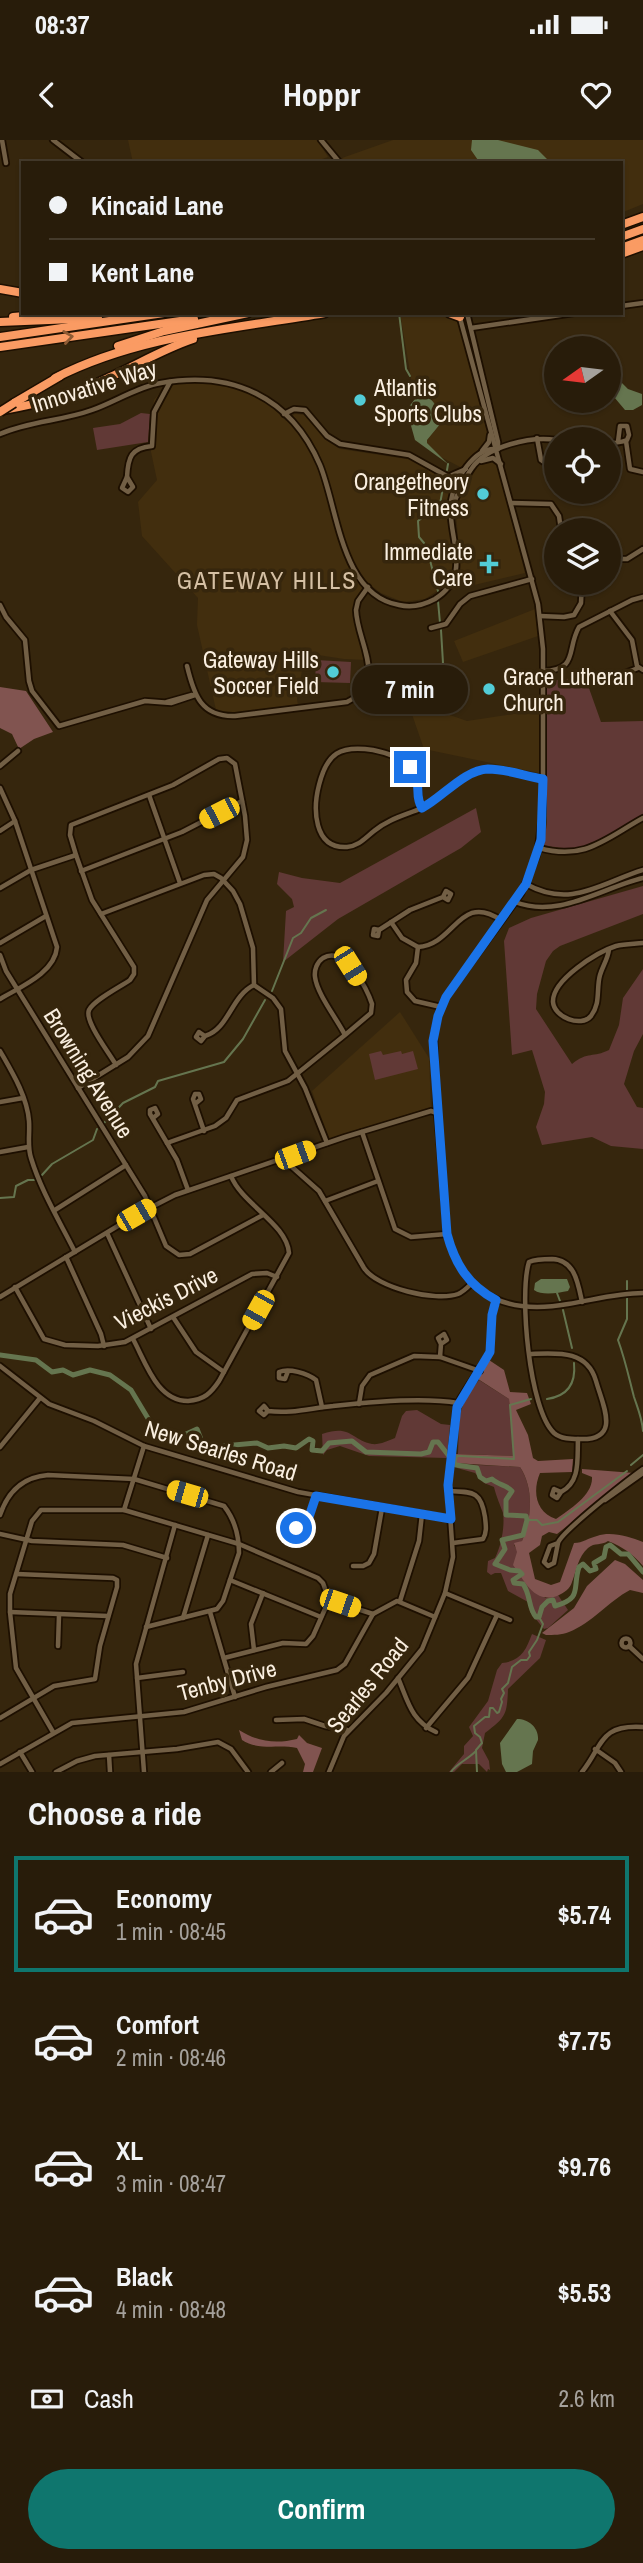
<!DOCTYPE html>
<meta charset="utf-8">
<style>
body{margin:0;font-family:"Archivo Narrow",sans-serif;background:#302513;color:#f1f3f6;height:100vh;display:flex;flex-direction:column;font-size:26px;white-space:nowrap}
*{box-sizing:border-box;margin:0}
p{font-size:23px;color:#a5a19c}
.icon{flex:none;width:38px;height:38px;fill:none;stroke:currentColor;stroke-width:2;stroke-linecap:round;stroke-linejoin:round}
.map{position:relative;height:1632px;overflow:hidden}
.drawer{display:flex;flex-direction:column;background:#281c0a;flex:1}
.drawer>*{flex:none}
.top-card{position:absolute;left:21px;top:21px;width:602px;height:154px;border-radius:0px;box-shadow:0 2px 5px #0004,0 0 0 2px #443a2b;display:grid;align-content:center;height:154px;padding:0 28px;background:#281c0a}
.needle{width:46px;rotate:256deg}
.tools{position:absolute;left:544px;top:196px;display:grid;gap:14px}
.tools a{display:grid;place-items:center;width:77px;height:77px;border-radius:50%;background:#281c0a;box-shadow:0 2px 5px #0004,0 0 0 2px #443a2b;font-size:35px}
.end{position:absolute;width:32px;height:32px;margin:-16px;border:9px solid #1a73e8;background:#fff;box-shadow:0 0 0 4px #fff}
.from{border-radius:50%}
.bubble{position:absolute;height:49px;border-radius:24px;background:#281c0a;box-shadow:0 2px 5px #0004,0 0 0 2px #443a2b;font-size:23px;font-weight:800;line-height:49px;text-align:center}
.car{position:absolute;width:21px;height:42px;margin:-21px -10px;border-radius:9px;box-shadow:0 0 5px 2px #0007;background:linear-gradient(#f5c518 24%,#345 0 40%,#f5c518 0 76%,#345 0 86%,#f5c518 0)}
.top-card b{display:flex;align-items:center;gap:24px;height:66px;font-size:26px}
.top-card b+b{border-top:2px solid #443a2b}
.top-card i{width:18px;height:18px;background:#f1f3f6}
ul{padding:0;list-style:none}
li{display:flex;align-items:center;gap:21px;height:116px;margin:0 14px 10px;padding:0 14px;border:4px solid transparent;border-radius:0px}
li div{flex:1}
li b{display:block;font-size:26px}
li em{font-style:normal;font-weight:800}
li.active{border-color:#0f766e}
li>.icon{width:63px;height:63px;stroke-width:1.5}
h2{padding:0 28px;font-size:32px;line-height:84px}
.pay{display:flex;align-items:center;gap:18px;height:77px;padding:0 28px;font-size:26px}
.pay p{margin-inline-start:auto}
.button{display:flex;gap:14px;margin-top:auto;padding:14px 28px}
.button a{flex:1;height:80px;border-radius:42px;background:#0f766e;color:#fff;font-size:28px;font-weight:800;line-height:80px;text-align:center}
.status{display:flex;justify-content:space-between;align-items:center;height:49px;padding:0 35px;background:#281c0a;direction:ltr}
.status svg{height:19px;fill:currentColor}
header{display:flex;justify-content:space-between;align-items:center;height:91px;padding:0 28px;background:#281c0a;font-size:32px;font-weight:800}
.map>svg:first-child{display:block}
.built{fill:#422e0e}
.green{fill:#613936}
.forest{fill:#815450}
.water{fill:#65754f}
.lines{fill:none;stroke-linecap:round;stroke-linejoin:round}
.stream{stroke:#65754f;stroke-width:2}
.river{stroke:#65754f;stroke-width:5}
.minor-casing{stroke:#1d0f00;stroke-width:8}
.highway-casing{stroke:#1d0f00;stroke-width:11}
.minor{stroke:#725f45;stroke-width:4.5}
.highway{stroke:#fa9b63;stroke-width:8}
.highway-bridge-casing{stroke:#1d0f00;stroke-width:11;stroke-linecap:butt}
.highway-bridge{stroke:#fa9b63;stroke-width:8}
.oneway{stroke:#8e5b34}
.route{stroke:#1a73e8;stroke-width:9}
.poi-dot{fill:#52ccd6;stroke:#36260d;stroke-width:2.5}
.labels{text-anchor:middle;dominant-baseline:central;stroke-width:7;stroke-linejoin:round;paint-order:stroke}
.street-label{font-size:23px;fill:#faefe0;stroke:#36260d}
.poi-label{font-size:23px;fill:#faefe0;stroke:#36260d;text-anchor:end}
.neighbourhood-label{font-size:24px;letter-spacing:2px;fill:#d5c0a4;stroke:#36260d}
</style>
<div class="status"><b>08:37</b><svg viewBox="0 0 49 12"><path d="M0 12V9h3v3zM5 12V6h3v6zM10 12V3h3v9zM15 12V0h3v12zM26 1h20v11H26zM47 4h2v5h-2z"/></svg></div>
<header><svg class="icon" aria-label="back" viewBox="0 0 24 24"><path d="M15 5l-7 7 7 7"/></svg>Hoppr<svg class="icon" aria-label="heart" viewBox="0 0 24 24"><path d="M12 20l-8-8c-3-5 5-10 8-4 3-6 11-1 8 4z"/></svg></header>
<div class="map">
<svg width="643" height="1632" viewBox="0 0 643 1632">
<rect width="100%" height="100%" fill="#36260d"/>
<g class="built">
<polygon points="128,0 317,0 328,17 313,22 133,23"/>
<polygon points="393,0 643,0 643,64 621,73 621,23 348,23 342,18"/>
<polygon points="400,173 434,173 456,177 459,180 488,296 483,308 472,317 464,329 441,317 427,303 427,300 441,283 431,258 423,256 420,245 412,244"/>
<polygon points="192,243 225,244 238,248 270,265 286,281 295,274 304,275 328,301 340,309 413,320 453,344 448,362 454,419 450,436 443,447 425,459 403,462 381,453 369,444 355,466 355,478 366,520 344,519 305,513 297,559 298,566 230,574 216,570 197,485 198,458 142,396 138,362 157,340 150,307 150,284 154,260 166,245"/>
<polygon points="492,320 498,325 525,433 453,450 461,432 456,374 459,360 477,327 483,322"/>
<polygon points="535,469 538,496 463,522 454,501"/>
<polygon points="407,560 467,581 520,573 540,573 539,633 424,609"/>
<polygon points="400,872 429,918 431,967 329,999 312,951"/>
</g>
<g class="green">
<polygon points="141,273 150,274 148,302 97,310 93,288 120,284"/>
<polygon points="316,520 351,522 350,543 315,542"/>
<path d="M585 537 601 582 643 581V675C602 696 594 716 544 705L547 682V541Z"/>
<polygon points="476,668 481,692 461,708 338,779 283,822 286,771 294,767 292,759 277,744 279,732 302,738 340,743"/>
<path d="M643 746V774L560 806 553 811 546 821 537 854 536 869 572 924C588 911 593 918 609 910L619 885 623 858 643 829V894L634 911 624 944 637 967 643 968V1009L611 1006 592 997 542 1005 536 987 544 964 545 952 532 910 512 915 504 801 509 788 531 778Z"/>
<polygon points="381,911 383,915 401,911 402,914 413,911 418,929 375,940 369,914"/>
<path d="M479 1240 509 1259 514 1316 458 1314C460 1278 455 1270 479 1240Z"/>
<path d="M417 1270 441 1284 450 1285 447 1318 369 1316 340 1306 327 1310 323 1315 322 1294C351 1284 350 1299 372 1304 379 1305 388 1301 395 1298L402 1276 406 1271Z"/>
<path d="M458 1324 520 1327C534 1349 532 1378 522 1401L514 1405 545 1458 558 1455 568 1470 548 1488 544 1489 530 1472 528 1462 508 1451 501 1433H495L491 1435 487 1432 488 1421 495 1418C501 1406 505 1387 503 1373 501 1367 496 1356 494 1347L484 1343 475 1333 457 1328Z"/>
<path d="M532 1494 546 1500 540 1518 508 1549C507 1575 506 1577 485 1593L482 1608 489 1621 490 1630 488 1629 487 1632 479 1624H462L454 1632H449L464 1614V1606L473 1596 469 1587 488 1561 497 1530 502 1523C521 1521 526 1510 532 1494Z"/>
</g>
<g class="forest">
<polygon points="0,547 26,551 53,592 34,599 19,609 12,594 0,588"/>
<path d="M489 1220 504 1230 510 1252 527 1253 531 1264 516 1270 528 1295 533 1318 538 1321 573 1319 572 1332 540 1333C532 1352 536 1372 556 1379 570 1369 593 1355 592 1337L582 1333V1329L634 1333 557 1394 549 1392 542 1396 540 1405 529 1413 535 1439 551 1445 560 1442 574 1403C583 1403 588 1398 597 1396 612 1391 629 1397 643 1402V1426C633 1414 623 1407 608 1401 601 1406 595 1402 588 1408 578 1417 577 1429 572 1442 570 1449 564 1453 557 1456 534 1464 524 1440 513 1425L517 1412 514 1403 522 1401C532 1378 534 1348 520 1327L454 1323 455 1314 514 1316 509 1259 478 1239Z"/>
<path d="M615 1420 625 1424 643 1440V1453L630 1450C609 1461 592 1483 569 1492 562 1495 553 1495 546 1495L542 1493 574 1468 587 1446Z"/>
<path d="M239 1590C258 1602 276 1604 297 1599L299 1595 307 1603 322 1608 313 1632H303L305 1624 297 1608C279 1604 258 1611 242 1600Z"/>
</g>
<g class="water">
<polygon points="472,0 498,0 538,10 549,21 558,23 480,23 471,10"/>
<polygon points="614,235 628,249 642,254 642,265 633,270 625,270 609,251 609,236"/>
<path d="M412 244 422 247 423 256C436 258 438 272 441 283L427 300V303L448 324 415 300 408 275 404 273 415 259 406 255 403 248Z"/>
<path d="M541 1139H567L570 1147 568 1151C558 1153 542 1156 534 1150L535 1143Z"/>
<path d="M517 1579C529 1579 539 1588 538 1600L533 1611 532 1624 517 1632H506L502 1624 500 1603Z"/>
</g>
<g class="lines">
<g class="stream">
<polyline points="399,173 406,229 410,236"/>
<polyline points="447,330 448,324"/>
<polyline points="424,403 419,397 418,381 440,364 444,342"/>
<polyline points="426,405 438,451"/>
<polyline points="438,461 440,483"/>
<polyline points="407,557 426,544 443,523 441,490"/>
<polyline points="272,851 293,798 301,793 311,778 326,770"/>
<polyline points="104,983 123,963 155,947 158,941 224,922 243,899 265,860"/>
<polyline points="42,1035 52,1024 93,1000 97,989"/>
<polyline points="0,1058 14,1057 16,1046 28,1040 34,1040"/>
<polyline points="627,1141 627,1150"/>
<polyline points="557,1153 560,1161"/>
<path d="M627 1156V1179L618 1200C625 1219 629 1238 634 1257 638 1269 642 1278 643 1291"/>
<polyline points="563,1170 572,1208"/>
<path d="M547 1259C568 1256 576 1243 574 1223"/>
<polyline points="455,1324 457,1316 461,1316 514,1319 510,1265 531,1259"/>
<polyline points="631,1325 643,1315"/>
<polyline points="527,1380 537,1380 542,1385 558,1382 627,1331"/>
<path d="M451 1632C456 1624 467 1620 476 1611"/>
<polyline points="477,1632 476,1610 482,1603 480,1597 475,1593 474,1586 485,1577 489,1577 490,1568 493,1568 497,1573 499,1572 502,1562 501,1559 504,1553 502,1549 508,1543 512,1527 521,1520 527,1520 530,1516 529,1512 537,1500 543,1484 539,1477"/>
</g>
<path class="river" d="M0 1215 36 1220 52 1232 63 1230 73 1235 90 1230 110 1235 131 1250 152 1285 177 1296 184 1295 197 1289 202 1302 212 1307 257 1303 268 1308 284 1306 296 1308 309 1299 313 1301 312 1310 322 1311 329 1303 352 1301 366 1312 421 1314 429 1312 433 1302H438L456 1325 477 1328 480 1337 486 1341 492 1339C498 1345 507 1345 512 1351L506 1360V1375L526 1376 527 1380 523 1395 502 1400 505 1409 495 1424 510 1430 519 1431 522 1434 513 1440 514 1443 523 1444C531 1455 528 1468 536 1477H539L542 1467 548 1461 553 1460 555 1466C583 1458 572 1449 579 1427L583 1424 590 1431 596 1429 594 1423 604 1417 606 1407 610 1405 621 1414H628L643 1432"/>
<defs>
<g id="minor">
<polyline points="2,0 6,23"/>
<polyline points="53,0 83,23"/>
<polyline points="321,0 340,23"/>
<polyline points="621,166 643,163"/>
<polyline points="467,173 498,302 498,309"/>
<path d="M460 178 538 464 543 509V668L537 715 521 754 446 857 439 872 434 895 437 973 447 1094C463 1156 507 1175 568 1164 593 1160 617 1153 643 1153"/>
<polyline points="471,188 574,173"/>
<polyline points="284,274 294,269 305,270 327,296 340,304 409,315 463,345"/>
<path d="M0 294C29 281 62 281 92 270 115 262 137 247 161 243 232 230 291 257 320 325 338 369 341 455 399 465 412 468 424 465 435 459 475 434 446 395 451 361 454 341 474 307 496 309"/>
<polyline points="537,298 541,320 548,325 556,328"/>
<polyline points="626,301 630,329 643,332"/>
<path d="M609 303C615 303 622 302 627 300L629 295 627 286H620L618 302"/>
<polyline points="482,311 489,302 490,295"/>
<polyline points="481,321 493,318 501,324"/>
<polyline points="452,335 466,329"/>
<path d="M127 337C128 317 131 308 152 306L154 272 170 242"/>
<polygon points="127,337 133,347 128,352 122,348"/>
<polyline points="512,363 551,364 559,376 561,390"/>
<path d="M452 367C458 354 463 340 472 328 487 306 531 296 556 300"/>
<polyline points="609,419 627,419 643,409"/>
<polyline points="0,465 6,477 25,500 29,541 32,551 59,586 145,561 171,563 195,555"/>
<polyline points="610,471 632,500 637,526 643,530"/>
<polyline points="540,476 564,477 574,475 581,463 582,443"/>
<polyline points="431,488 446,484 460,464 470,456 532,439"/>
<path d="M187 526C194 555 201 577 235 576L347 562C389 541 357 503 356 470L358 461 368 447"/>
<path d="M543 531C579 530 566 510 579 487L632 460 643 457"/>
<polyline points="615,537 638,528"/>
<polyline points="167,562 192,555"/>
<polyline points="0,626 18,611"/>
<path d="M0 648 15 681 57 807C55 833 20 847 0 859"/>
<polyline points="149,655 180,743"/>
<path d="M422 668C406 675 388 679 374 691 365 698 359 706 347 707 313 709 313 668 319 645 327 613 340 605 373 610 387 613 401 617 411 629 424 643 414 656 422 668 443 657 464 630 488 629 506 629 525 636 543 638"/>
<polyline points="0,691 15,681"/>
<path d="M539 708C585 721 605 699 643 678"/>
<polyline points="81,731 182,692 242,661"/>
<path d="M526 744C571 769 601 743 643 730"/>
<polyline points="0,748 31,730 76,715"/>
<path d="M515 762C559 779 601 748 643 738"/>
<polyline points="101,774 204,735 214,734 221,738 233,751 240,764 253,808 254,845 273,858 281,869 285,911 305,948 327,1003"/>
<path d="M391 782 402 798 418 807C455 805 459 752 501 780"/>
<polyline points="379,790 378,796 373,795 374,789 379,790 410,770 443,757 448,760 451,754 446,751 443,757"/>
<polyline points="0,803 46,776"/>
<polyline points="418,807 416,823 406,840 407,852 415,861 441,867"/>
<path d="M609 809C608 819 603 825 600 835 596 849 601 863 591 876 581 888 554 877 553 862 552 840 597 812 616 806 625 804 634 804 643 803"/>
<polyline points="0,815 6,831 145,1056 166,1106 179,1115 190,1114 263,1075"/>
<path d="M205 896 201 901 196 897 199 892 205 896C229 889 231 856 254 845"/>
<path d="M0 911C12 932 27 956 29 981 30 994 27 1006 31 1018 41 1051 60 1082 75 1112"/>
<path d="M78 948 128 917 148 896 207 760 243 717 247 700 245 676 235 624 227 618 219 619 173 645 71 685 70 695 76 715 92 760 134 827V834L130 840C120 847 94 860 89 870 84 881 110 914 116 925"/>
<polyline points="0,962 23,958"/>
<polyline points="195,964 201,959 199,954 195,954 193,959 204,991"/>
<polyline points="153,978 158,974 155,968 150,970 150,974 177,1020 188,1050"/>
<polyline points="362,992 395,1089 411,1097 447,1094"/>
<path d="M167 1003 215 986 226 978 237 960 288 941 345 895C337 879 317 854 315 837 314 830 317 822 323 818 345 805 367 848 372 864L371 873 345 895"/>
<polyline points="0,1012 28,1007"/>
<path d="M283 1019 319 1051 364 1128C377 1148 436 1162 458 1154 463 1152 467 1148 471 1144"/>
<polyline points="325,1061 378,1041"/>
<polyline points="55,1070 126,1025"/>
<polyline points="107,1093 151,1189"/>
<polyline points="66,1117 101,1194 104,1206"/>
<polyline points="15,1147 44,1199 65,1205 98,1206 125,1202 252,1134 267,1133 277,1137"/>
<polyline points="0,1157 136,1075 175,1055 345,997 431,971 437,973"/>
<polyline points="173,1177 196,1212 224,1232"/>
<path d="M133 1199C146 1223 157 1261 188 1261 204 1260 211 1253 219 1241L289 1113C287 1084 242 1064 231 1036"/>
<path d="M529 1214C556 1213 587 1209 596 1241 603 1266 622 1301 579 1299 571 1299 561 1299 554 1293 529 1270 519 1153 529 1122 536 1119 544 1119 552 1119 575 1120 578 1143 582 1162"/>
<polyline points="440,1217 441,1204 447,1200 444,1194 438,1198 441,1204"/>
<polyline points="0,1226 49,1264 94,1281 144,1306 298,1352 451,1379"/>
<path d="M288 1231 285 1239 279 1238V1232C289 1228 307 1233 316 1240L322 1267"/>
<polyline points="359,1264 362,1246 370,1235 414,1216 440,1217 480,1231"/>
<path d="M268 1271 264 1275 259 1271 264 1266 268 1271C291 1274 311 1268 333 1266 368 1262 424 1257 458 1263"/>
<polyline points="0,1307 40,1258"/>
<path d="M448 1351C472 1352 481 1350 485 1377 486 1386 487 1392 483 1399L453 1403"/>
<path d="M561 1352 557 1358 552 1355 554 1349 561 1352C581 1342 577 1318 578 1299"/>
<polyline points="605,1360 643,1333"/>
<polyline points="124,1370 144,1306"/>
<path d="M0 1375C8 1351 23 1337 48 1335L134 1339 224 1366C235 1380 239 1395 239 1413L223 1461 217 1469 146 1487"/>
<polyline points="306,1386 298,1386 296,1392 299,1394 304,1392 316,1356"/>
<polyline points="0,1394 32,1401 123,1405 167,1418"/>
<path d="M558 1403 554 1423 548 1426 544 1422 550 1406 558 1403C561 1392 629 1339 643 1329"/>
<polyline points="353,1426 363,1426 369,1423 374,1414 382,1368"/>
<polyline points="230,1440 321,1477"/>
<polyline points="445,1453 510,1480"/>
<polyline points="400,1461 419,1401 422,1374"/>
<polyline points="10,1472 108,1476"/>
<polyline points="210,1472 235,1557"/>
<polyline points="183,1478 208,1395"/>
<circle cx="626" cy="1503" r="4.5"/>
<polyline points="58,1506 59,1475"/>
<polyline points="629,1506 643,1519"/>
<polyline points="254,1510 251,1484 263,1453"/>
<polyline points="224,1518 283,1503 306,1504 313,1496 329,1460"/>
<polyline points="137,1538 183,1532"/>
<path d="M398 1538C408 1561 411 1581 436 1592"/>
<polyline points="0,1578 54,1546 95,1539 100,1506 117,1447 117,1440 113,1438 17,1434"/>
<polyline points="276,1580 304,1579 325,1586 347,1590"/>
<polyline points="426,1588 468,1538 497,1475"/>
<polyline points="53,1592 16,1528 10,1472 10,1454 32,1381 41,1370 124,1370 239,1404 318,1438 323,1443 329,1460 373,1474"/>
<polyline points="595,1609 615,1623 621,1632"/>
<polyline points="20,1612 32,1632"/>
<polyline points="109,1615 110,1632"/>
<polyline points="0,1624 72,1583 184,1572 266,1547 337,1530 345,1524 373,1474 397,1461 435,1477"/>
<polyline points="56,1632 77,1621 95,1616 177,1609 218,1602 231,1609 248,1632"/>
<polyline points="144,1632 136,1524 175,1385"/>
<polyline points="271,1632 282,1623"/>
<polyline points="329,1632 344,1596 386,1553 422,1509 445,1453 453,1417 448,1345 456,1271 460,1259 490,1212 492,1175 496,1160"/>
<path d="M582 1632C603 1606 599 1584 643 1587"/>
</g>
<g id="highway">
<polyline points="621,85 643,77"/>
<polyline points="621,97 643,89"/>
<polyline points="621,108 643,100"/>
<polyline points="621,114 643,106"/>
<polyline points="0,149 23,153"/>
<polyline points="449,173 460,177"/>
<polyline points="13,177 59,173"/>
<polyline points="0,182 98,178"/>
<polyline points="0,197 164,173"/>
<polyline points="118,206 164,191 248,173"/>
<polyline points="0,207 194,179"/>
<path d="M55 238C139 195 233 189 325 173"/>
<polyline points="14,263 60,236"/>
<path d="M3 270C39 264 75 254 108 238 137 225 163 209 193 199"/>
</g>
</defs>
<use href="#minor" class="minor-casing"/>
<use href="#highway" class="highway-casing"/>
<use href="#minor" class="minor"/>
<use href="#highway" class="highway"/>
<defs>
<polyline id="highway-bridge" points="0,272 14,263"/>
</defs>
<use href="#highway-bridge" class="highway-bridge-casing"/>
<use href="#highway-bridge" class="highway-bridge"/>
</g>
<defs><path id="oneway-chevron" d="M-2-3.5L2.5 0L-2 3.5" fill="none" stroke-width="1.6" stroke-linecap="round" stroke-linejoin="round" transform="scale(1.75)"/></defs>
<use class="oneway" href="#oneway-chevron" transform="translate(68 197) rotate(-8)"/>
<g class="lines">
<path class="route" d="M296 1388 299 1385 306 1386 316 1356 451 1379 448 1345 457 1267 490 1212 492 1175 496 1160C468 1145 455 1124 447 1094L433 901 438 876 446 857 526 744 541 700 543 639C525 636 506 629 488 629 464 630 443 657 422 668 413 654 424 645 410 627"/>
</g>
<g class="poi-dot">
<circle cx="360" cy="260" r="7"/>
<circle cx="483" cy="354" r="7"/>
<path d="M485.5 413.5h7v7h7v7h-7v7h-7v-7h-7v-7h7z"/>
<circle cx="333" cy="532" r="7"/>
<circle cx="489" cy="549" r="7"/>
</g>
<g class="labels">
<g class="street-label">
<text transform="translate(94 246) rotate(-17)">Innovative Way</text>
<text transform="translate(89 933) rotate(58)">Browning Avenue</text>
<text transform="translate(166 1158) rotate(-27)">Vieckis Drive</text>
<text transform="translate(221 1310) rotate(17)">New Searles Road</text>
<text transform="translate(227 1540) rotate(-15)">Tenby Drive</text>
<text transform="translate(367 1545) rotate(-51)">Searles Road</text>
</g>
<g class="poi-label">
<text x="374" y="247" text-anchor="start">Atlantis<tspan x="374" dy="26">Sports Clubs</tspan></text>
<text x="469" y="341">Orangetheory<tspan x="469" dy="26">Fitness</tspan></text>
<text x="473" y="411">Immediate<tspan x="473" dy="26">Care</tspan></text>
<text x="319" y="519">Gateway Hills<tspan x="319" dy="26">Soccer Field</tspan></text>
<text x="503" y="536" text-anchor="start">Grace Lutheran<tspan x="503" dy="26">Church</tspan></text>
</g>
<g class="neighbourhood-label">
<text x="267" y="440">GATEWAY HILLS</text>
</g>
</g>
</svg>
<div class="tools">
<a><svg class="needle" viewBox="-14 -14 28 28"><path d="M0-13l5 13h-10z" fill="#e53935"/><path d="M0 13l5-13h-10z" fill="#a5a19c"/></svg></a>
<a><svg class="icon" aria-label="locate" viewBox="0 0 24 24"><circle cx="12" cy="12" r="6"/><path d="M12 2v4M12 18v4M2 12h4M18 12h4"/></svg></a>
<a><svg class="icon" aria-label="layers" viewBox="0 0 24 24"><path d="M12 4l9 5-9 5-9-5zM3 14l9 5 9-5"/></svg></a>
</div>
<i class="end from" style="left:296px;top:1388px"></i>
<i class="end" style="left:410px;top:627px"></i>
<div class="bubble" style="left:352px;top:525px;width:116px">7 min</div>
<i class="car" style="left:219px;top:673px;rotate:243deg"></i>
<i class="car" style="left:350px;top:826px;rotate:148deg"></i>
<i class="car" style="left:295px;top:1015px;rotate:70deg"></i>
<i class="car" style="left:136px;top:1075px;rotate:60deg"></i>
<i class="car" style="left:258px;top:1170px;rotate:209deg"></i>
<i class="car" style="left:187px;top:1354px;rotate:286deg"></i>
<i class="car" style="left:340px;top:1463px;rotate:109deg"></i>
<div class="top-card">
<b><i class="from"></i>Kincaid Lane</b>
<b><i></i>Kent Lane</b>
</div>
</div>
<section class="drawer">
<h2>Choose a ride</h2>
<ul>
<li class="active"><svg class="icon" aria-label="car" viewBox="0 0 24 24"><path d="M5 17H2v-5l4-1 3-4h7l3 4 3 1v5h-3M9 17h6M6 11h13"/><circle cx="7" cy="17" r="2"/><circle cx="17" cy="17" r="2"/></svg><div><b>Economy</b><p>1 min · 08:45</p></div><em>$5.74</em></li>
<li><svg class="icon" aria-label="car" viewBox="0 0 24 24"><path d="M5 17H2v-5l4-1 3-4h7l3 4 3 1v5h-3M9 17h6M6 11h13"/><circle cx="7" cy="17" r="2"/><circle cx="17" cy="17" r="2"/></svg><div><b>Comfort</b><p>2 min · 08:46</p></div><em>$7.75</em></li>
<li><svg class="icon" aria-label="car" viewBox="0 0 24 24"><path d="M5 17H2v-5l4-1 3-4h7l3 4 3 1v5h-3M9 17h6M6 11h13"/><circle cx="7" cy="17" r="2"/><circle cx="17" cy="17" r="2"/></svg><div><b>XL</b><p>3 min · 08:47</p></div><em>$9.76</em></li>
<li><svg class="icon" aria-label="car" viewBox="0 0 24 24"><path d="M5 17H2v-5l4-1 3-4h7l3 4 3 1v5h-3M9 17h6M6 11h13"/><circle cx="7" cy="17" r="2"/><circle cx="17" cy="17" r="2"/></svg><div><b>Black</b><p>4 min · 08:48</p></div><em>$5.53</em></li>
</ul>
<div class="pay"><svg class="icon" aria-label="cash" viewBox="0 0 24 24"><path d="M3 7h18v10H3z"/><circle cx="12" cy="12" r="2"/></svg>Cash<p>2.6 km</p></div>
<div class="button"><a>Confirm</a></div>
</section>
